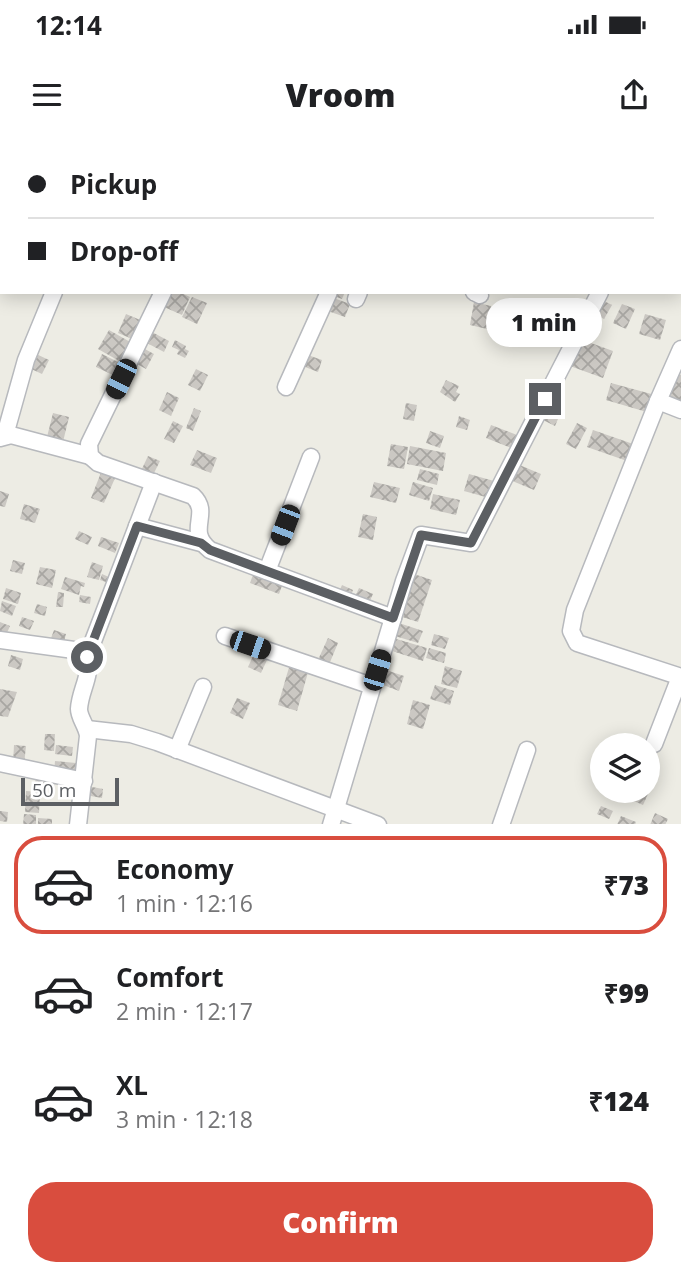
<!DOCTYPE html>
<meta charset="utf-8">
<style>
body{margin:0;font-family:"Open Sans",sans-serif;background:#f6f6f6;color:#202124;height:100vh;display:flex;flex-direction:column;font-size:26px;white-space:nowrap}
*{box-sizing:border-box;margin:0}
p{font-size:23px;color:#757577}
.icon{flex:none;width:38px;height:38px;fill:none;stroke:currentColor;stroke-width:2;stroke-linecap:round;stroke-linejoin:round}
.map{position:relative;height:684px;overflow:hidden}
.side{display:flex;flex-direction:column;background:#fff;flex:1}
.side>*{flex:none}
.top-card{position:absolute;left:0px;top:0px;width:682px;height:154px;box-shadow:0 4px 18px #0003;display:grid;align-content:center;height:154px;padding:0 28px;background:#fff}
.fabs{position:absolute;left:590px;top:593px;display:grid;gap:14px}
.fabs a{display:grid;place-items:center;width:70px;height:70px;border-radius:50%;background:#fff;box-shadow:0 4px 18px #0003;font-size:35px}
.scale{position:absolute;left:21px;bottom:18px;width:98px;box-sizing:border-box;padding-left:7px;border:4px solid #5c5f63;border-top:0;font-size:19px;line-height:24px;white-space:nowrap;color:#5c5f63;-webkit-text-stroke:5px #fff;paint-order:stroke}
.end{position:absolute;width:32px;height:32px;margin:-16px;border:9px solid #5c5f63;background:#fff;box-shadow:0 0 0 4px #fff}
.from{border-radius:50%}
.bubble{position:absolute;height:49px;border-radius:24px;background:#fff;box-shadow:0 4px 18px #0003;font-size:23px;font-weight:800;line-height:49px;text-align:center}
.car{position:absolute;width:21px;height:42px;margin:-21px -10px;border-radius:9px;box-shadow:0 0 5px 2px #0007;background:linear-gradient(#222 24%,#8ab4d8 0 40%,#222 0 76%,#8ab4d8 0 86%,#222 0)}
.top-card b{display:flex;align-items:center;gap:24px;height:66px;font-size:26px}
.top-card b+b{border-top:2px solid #e0e0e0}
.top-card i{width:18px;height:18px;background:#202124}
ul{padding:12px 0 0;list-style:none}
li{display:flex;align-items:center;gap:21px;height:98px;margin:0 14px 10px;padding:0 14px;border:4px solid transparent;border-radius:28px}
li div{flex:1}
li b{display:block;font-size:26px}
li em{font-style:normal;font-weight:800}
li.current{border-color:#d94d3e}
li>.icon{width:63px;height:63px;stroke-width:1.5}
.cta{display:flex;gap:14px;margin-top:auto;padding:14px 28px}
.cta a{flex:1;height:80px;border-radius:28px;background:#d94d3e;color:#fff;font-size:28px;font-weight:800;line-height:80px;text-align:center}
.status{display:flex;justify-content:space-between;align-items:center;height:49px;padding:0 35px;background:#fff;direction:ltr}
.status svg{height:19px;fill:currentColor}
header{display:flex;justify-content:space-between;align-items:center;height:91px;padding:0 28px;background:#fff;font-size:32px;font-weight:800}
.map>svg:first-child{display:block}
.building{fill:url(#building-cross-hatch)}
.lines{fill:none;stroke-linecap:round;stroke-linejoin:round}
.minor-casing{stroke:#b7b9bd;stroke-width:19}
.minor{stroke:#fff;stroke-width:16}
.route{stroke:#5c5f63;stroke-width:9}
</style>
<div class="status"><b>12:14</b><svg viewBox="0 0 49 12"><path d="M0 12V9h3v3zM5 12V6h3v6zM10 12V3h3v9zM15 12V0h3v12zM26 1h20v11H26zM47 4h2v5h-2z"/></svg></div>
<header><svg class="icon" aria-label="menu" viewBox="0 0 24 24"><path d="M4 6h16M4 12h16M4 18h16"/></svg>Vroom<svg class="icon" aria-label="share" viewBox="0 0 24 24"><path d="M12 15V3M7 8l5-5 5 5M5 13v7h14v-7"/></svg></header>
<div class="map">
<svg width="681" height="685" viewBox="0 0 681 685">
<defs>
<pattern id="building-cross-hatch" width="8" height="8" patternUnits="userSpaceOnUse" patternTransform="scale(1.75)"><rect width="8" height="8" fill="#cbc8c3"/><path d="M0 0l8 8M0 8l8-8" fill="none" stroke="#a8a6a2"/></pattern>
</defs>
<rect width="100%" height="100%" fill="#edece4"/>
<g class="building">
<polygon points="168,152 179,152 190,157 182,175 162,166"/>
<polygon points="332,152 345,152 342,159 331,155"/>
<polygon points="192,157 207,163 197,184 182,177"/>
<polygon points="331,157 350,164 345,177 325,170"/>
<polygon points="604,161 612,165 604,179 596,175"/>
<polygon points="474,162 491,166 487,189 470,185"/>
<polygon points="622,164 635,169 626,189 613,183"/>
<polygon points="126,174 145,182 137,201 118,193"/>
<polygon points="645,174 666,180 660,200 639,194"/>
<polygon points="109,190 132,203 121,222 98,209"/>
<polygon points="150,191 169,201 164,212 145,202"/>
<polygon points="580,199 613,211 603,238 570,226"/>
<polygon points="175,200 186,206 185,209 189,211 185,218 177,214 179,210 172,207"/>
<polygon points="143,208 154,214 146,229 135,223"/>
<polygon points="34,213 49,220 42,234 27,227"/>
<polygon points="102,214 122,224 115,236 96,227"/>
<polygon points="305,214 322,220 318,232 300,225"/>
<polygon points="196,229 208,235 200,251 188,245"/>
<polygon points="678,233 681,235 681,265 667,258"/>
<polygon points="446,240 459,246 456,252 460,254 455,262 440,252"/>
<polygon points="611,243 655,255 650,273 606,260"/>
<polygon points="167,252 179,258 171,276 159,270"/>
<polygon points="406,263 417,265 414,281 403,279"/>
<polygon points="194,268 201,271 193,291 186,288"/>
<polygon points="544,272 558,279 555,286 541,279"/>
<polygon points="53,273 69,277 62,306 46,301"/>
<polygon points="459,276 470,280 467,290 456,287"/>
<polygon points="173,281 183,286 174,303 164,299"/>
<polygon points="577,283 587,288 576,309 566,304"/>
<polygon points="491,285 517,295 511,308 486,298"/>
<polygon points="593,290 636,305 630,322 587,307"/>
<polygon points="430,291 444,296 440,308 426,303"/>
<polygon points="391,304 408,307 404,329 387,326"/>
<polygon points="410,306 446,313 443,331 407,324"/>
<polygon points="197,310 217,318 211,333 190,325"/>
<polygon points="148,316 160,321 151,339 140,333"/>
<polygon points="517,324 541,334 534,350 510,340"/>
<polygon points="420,329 439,334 437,345 417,340"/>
<polygon points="102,330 116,336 104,363 91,358"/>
<polygon points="469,334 494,341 489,358 464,351"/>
<polygon points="374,342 400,348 396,363 370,357"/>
<polygon points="413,342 433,348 429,361 409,355"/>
<polygon points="0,351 9,354 5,367 0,366"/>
<polygon points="433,354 460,360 456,375 430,369"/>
<polygon points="24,364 40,369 35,383 20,379"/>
<polygon points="363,374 377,377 373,400 358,397"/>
<polygon points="79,391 92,397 88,405 75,399"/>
<polygon points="101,397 119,403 115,413 98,406"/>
<polygon points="13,420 25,423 22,434 10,431"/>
<polygon points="92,422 103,426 99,440 87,437"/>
<polygon points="40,427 56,430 52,448 36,444"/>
<polygon points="254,432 283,443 279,454 250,443"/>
<polygon points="411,433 432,440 418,482 396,475"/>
<polygon points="102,434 111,438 109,443 100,440"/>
<polygon points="65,437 85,443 84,447 81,446 79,455 61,449"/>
<polygon points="342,445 353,450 349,459 338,454"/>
<polygon points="6,448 21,453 18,464 3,459"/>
<polygon points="359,448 373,454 368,465 354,459"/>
<polygon points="58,452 64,453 63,467 56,467"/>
<polygon points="80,455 91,457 90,464 79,462"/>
<polygon points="2,461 16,466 12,476 0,471"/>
<polygon points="37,464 47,467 45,476 34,473"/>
<polygon points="22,477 34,481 30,490 19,486"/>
<polygon points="0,482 10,486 6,495 0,493"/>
<polygon points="399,483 423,491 418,503 395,496"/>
<polygon points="54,490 66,494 63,505 50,501"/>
<polygon points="434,494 449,498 445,509 431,505"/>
<polygon points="328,498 338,503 328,527 317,522"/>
<polygon points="393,498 427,508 423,521 389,510"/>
<polygon points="429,508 446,513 444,523 426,518"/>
<polygon points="254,514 267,520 261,533 248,527"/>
<polygon points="11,515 23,519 20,530 8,526"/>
<polygon points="290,524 309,529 297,571 278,565"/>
<polygon points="445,526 462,531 457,548 441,544"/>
<polygon points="383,529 404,536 399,551 378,543"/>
<polygon points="435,545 454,551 450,565 430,559"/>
<polygon points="0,549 17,552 8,577 0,576"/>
<polygon points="237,558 250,563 243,579 230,573"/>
<polygon points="413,560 430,565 423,589 407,584"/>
<polygon points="45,594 55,594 54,611 44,610"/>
<polygon points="14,605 26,606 24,625 13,624"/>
<polygon points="56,605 73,607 72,616 55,614"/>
<polygon points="55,621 76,623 75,634 54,632"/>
<polygon points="36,634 45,635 44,647 35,646"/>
<polygon points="87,646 103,649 102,658 85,655"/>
<polygon points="26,651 40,652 39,673 25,672"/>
<polygon points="628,651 639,651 648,654 643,665 627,658"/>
<polygon points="601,666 613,671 609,679 597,674"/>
<polygon points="0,671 8,672 7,682 0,681"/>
<polygon points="655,673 668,679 665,685 650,685"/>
<polygon points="24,674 36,675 36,685 23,685"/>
<polygon points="621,676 636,682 635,685 617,685"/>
<polygon points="38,678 52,679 52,685 38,685"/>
</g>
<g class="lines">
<defs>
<g id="minor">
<polyline points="283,0 287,2"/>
<polyline points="425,0 428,2"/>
<polyline points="45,2 46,0"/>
<polyline points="237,2 238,0"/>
<polyline points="319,2 320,0"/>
<polyline points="0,93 2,94"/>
<path d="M163 152 89 304 90 316 98 323 193 356C212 374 185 390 210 410L393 478"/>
<polyline points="474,152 480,155"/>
<polyline points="356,159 359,152"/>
<polyline points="681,209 658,261 681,270"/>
<polyline points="286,247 329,152"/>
<polyline points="658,261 575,470 571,491 577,503 681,537"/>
<polyline points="5,295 26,220 54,152"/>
<polyline points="0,298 11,295 90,316"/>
<polyline points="137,386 201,403"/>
<polyline points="267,431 311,317"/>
<polyline points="225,496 372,546"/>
<path d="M0 500 74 510 87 517C92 536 80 550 79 569 79 578 87 586 88 596L78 685"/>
<polyline points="87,517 154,342"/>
<polyline points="87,589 131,594 157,602 378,685"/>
<polyline points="654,604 680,537"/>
<polyline points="177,610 203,547"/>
<polyline points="0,623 84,641"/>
<polyline points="331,685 404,441 421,395 471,403 600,152"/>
<polyline points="501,685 527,610"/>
</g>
</defs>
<use href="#minor" class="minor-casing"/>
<use href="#minor" class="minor"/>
</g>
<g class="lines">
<polyline class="route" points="87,517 137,386 201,403 210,410 393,478 421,395 471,403 545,259"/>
</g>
</svg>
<div class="fabs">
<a><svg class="icon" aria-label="layers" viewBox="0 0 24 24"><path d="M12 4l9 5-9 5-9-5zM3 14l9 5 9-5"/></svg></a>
</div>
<div class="scale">50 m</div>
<i class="end from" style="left:87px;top:517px"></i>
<i class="end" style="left:545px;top:259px"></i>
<div class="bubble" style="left:486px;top:158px;width:116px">1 min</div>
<i class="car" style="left:121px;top:239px;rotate:206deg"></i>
<i class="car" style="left:285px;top:385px;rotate:201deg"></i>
<i class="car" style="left:250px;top:505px;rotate:109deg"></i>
<i class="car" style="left:377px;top:530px;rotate:17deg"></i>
<div class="top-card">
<b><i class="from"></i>Pickup</b>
<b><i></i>Drop-off</b>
</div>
</div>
<section class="side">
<ul>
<li class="current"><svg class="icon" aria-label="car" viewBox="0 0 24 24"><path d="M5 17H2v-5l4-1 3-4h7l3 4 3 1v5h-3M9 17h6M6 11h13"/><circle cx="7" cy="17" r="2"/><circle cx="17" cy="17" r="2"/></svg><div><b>Economy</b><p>1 min · 12:16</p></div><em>₹73</em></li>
<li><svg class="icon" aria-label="car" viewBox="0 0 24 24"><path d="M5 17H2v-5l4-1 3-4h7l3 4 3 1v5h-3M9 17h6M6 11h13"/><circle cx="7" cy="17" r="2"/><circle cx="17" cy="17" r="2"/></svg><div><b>Comfort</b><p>2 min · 12:17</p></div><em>₹99</em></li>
<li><svg class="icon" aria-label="car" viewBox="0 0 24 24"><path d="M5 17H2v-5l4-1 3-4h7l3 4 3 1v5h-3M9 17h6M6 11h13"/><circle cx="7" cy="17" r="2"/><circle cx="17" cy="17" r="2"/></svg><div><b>XL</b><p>3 min · 12:18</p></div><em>₹124</em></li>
</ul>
<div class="cta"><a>Confirm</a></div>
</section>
